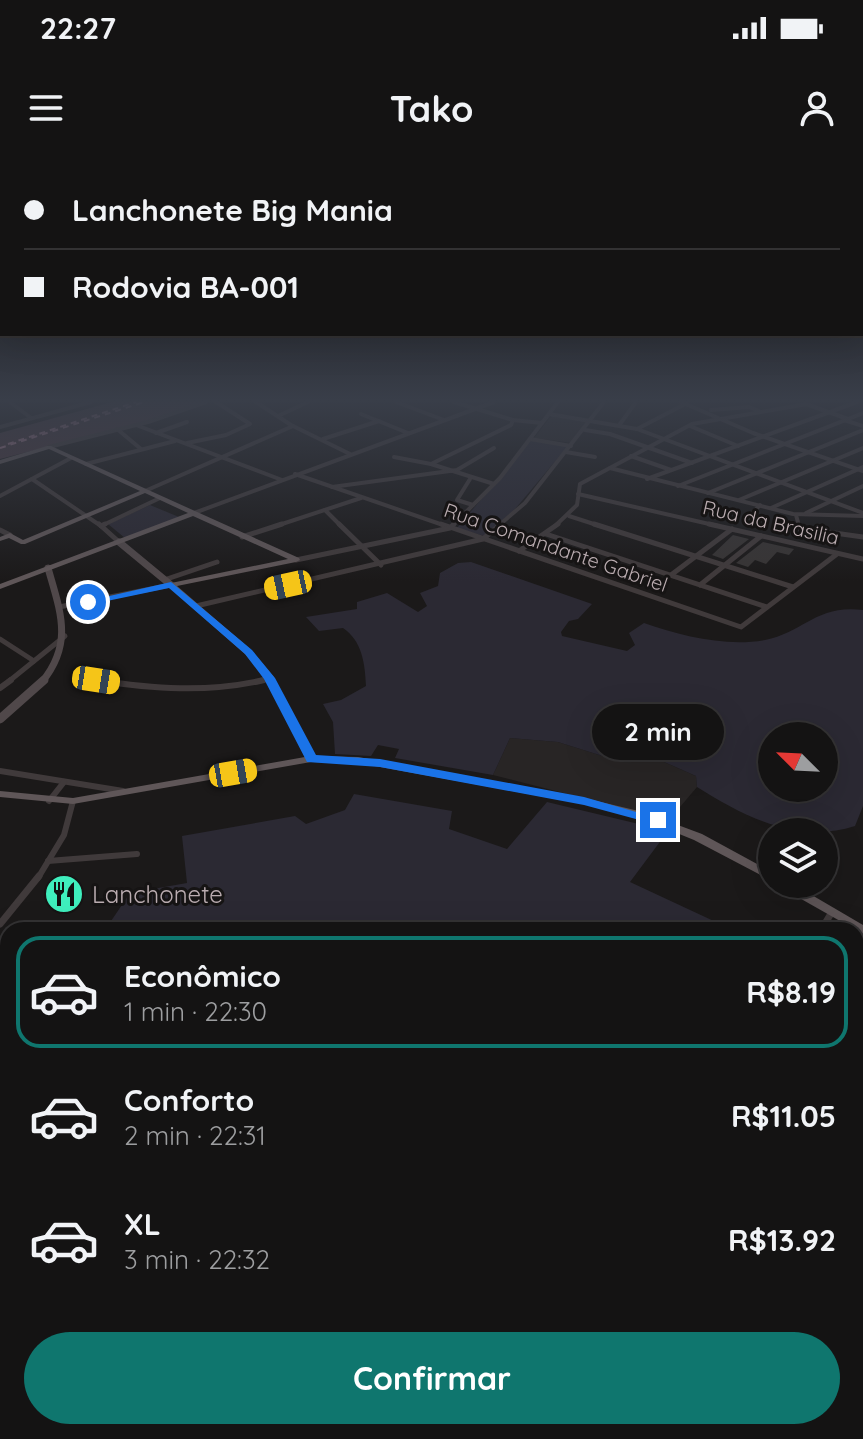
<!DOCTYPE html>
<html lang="pt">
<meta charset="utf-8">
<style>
body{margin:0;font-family:Quicksand,sans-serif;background:#1d1c1c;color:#f1f3f6;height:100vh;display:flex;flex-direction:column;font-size:30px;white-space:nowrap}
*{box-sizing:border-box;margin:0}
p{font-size:26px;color:#9d9ea0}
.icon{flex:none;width:44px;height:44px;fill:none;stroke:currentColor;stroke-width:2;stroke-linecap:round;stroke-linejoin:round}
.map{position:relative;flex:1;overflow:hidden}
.panel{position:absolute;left:0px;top:762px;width:864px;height:518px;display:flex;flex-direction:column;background:#141313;border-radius:24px 24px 0 0;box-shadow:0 8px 32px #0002,0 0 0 2px #333233}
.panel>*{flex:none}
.banner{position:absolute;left:0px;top:0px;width:864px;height:176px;box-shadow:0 8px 32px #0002,0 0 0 2px #333233;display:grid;align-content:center;height:176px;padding:0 24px;background:#141313}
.needle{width:52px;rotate:294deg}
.fabs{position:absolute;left:758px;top:562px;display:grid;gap:16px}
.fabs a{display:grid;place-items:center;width:80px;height:80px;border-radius:50%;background:#141313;box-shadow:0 8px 32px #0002,0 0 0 2px #333233;font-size:40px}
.end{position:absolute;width:36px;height:36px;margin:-18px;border:10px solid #1a73e8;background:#fff;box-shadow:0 0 0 4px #fff}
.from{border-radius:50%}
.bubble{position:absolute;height:56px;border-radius:28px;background:#141313;box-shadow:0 8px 32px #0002,0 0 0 2px #333233;font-size:26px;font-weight:700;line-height:56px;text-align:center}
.car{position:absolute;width:24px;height:48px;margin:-24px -12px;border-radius:10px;box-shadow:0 0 6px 2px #0007;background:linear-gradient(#f5c518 24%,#345 0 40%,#f5c518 0 76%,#345 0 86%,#f5c518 0)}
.banner b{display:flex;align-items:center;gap:28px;height:76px;font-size:30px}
.banner b+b{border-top:2px solid #333233}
.banner i{width:20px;height:20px;background:#f1f3f6}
ul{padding:14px 0 0;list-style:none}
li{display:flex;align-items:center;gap:24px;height:112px;margin:0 16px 12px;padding:0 8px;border:4px solid transparent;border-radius:24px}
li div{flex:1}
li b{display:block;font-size:30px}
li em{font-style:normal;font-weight:700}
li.on{border-color:#0f766e}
li>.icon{width:72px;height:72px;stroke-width:1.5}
.cta{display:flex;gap:16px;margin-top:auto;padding:16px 24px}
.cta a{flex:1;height:92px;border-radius:48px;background:#0f766e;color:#fff;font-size:32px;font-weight:700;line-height:92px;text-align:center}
.status{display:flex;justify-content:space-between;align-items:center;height:56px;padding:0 40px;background:#141313;direction:ltr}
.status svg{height:22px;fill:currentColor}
header{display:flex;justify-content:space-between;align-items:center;height:104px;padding:0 24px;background:#141313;font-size:36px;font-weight:700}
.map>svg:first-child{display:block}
.built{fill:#282525}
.green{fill:#2b2933;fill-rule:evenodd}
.water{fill:#4b3841}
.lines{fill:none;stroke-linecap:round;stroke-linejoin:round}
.ferry{stroke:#b4849b;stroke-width:2;stroke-dasharray:6 5;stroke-linecap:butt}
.building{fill:#373434}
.street-far4{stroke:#403a3b;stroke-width:4}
.street-far3{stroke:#403a3b;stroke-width:5}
.street-far2{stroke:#403a3b;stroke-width:6}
.street-far1{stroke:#403a3b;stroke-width:7}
.street{stroke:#403a3b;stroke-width:9}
.secondary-far1{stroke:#50484a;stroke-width:7}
.secondary{stroke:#50484a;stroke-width:9}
.primary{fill:#5f5658;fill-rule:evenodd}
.route{fill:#1a73e8}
.labels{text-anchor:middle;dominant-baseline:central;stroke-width:6;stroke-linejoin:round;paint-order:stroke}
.far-street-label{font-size:20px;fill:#baacb0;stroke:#161414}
.poi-label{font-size:24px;fill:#baacb0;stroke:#161414;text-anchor:start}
</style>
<div class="status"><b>22:27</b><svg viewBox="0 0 49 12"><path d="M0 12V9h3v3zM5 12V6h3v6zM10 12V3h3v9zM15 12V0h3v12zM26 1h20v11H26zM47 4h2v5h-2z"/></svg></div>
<header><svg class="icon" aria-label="menu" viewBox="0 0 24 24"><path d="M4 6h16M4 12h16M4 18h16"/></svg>Tako<svg class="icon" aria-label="person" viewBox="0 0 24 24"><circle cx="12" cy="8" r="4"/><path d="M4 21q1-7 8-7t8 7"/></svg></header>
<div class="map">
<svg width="863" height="1279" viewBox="0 0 863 1279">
<rect width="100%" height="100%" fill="#1b1919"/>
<g class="built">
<polygon points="552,255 590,261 572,283 534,278"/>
<polygon points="510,578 558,582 609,598 621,583 696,616 697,627 669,660 493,615"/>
</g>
<g class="green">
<polygon points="531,280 568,286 510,355 484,376 457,368"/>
<polygon points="150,345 179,357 125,378 108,364"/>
<path d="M471 402 592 444 578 459 569 461 561 472 562 476 627 491 635 485 629 473 644 463C681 476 726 487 765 480 804 472 817 444 863 450V646L855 666C799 684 746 658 697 627L696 616 621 583 609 598 558 582 510 578 493 615 395 598 399 589 378 585 371 596 335 594 333 562 323 544 341 540 366 526C365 503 362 481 343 468L319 471 306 457 357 449V442L387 433 418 452 427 446 420 433 438 426 440 413 458 403ZM772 576H824V628H772Z"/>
<polygon points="354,634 452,651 449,669 507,689 547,642 668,671 630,722 733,770 105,770 130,733 187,723 182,676 295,656 306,664 345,650"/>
<polygon points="0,804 8,805 8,943 0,952"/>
</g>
<polygon class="water" points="112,242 201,242 148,261 0,299 0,273"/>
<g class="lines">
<g class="ferry">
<polyline points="8,284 136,242"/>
<polyline points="0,288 144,242"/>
</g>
</g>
<g class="building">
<polygon points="733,375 749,379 723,399 712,395"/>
<polygon points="763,382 794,389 789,395 777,392 766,404 755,400 748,407 736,403"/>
</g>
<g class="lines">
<g class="street-far4">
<polyline points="10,242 31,258"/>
<polyline points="256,242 291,265 350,294"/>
<polyline points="396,242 444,260"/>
<polyline points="454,242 513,260 542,263"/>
<polyline points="681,242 753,273 863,311"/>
<polyline points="806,244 848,259"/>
<polyline points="711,250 749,247 759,251"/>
<polyline points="361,254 408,273"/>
<polyline points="549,254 637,269 863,353"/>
<polyline points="278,256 308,242"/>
<polyline points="844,260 863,266"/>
<polyline points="620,264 636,242"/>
<polyline points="136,265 282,320"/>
<polyline points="690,266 738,286"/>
<polyline points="0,267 91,242"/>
<polyline points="117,269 141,289"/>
<polyline points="637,269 687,243"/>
<polyline points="585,270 610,274 692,303"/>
<polyline points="156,273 187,262"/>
<polyline points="323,279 379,261"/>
<polyline points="530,279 571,286"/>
<polyline points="187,283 226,275 250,264 216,242"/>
<polyline points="49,287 148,262 206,242"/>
<polyline points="566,292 595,297"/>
<polyline points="631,296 671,310"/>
<polyline points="394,297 431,304"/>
<polyline points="86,304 175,281"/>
<polyline points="610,308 793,354 863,356"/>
<polyline points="295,314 446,366"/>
<polyline points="32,319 101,366"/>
<polyline points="470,319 457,340 473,345"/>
<polyline points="647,319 857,242"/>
<polyline points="494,324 431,304 511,265 513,260"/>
<polyline points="678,326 863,253"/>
<polyline points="332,327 457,310 494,288"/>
<polyline points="145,331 293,266"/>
<polyline points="708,333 863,270"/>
<polyline points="578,334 718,366"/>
<polyline points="0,336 71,298"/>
<polyline points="739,340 863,288"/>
<polyline points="771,348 863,307"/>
<polyline points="325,350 341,366"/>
<polyline points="194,353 494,242"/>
<polyline points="806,353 863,326"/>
<polyline points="796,355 799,366"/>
<polyline points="569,356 600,366"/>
<polyline points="748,358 760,345"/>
<polyline points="101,366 160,338"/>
<polyline points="276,366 361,338"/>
<polyline points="452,366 500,318 558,242"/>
<polyline points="498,366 525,343 604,242"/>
<polyline points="555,366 577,345 580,324 692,264 807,244"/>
</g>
<g class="street-far3">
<polyline points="99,364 119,382"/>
<polyline points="339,364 381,405"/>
<polyline points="441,364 741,467 837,394"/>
<polyline points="594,364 793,427"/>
<polyline points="709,364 863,399"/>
<polyline points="798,364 799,368 863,377"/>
<polyline points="101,366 105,364"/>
<polyline points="0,370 10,375"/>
<polyline points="546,374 767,447"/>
<polyline points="242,377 282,364"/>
<polyline points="519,391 558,364"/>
<polyline points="296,400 450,368 454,364"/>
<polyline points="671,415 732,369"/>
<polyline points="164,420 217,402"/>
<polyline points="700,425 761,376"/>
<polyline points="196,446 483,379 501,364"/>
<polyline points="59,447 171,425"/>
<polyline points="0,479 34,501"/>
<polyline points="96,520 106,522"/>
<polyline points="8,522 65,476"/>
<polyline points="256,522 270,518"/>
</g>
<g class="street-far2">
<path d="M96 520C153 529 207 533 264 520"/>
<polyline points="0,528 11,520"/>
<polyline points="0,611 123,631"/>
<polyline points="49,641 64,622"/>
<polyline points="48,701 137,694"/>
<polyline points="38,718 64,675 73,641"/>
</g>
<g class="street-far1">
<polyline points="0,764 39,716"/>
<polyline points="821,770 832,752"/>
<polyline points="856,887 863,891"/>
<polyline points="6,966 8,963"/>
</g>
<g class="street">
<polyline points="0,974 7,964"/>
<polyline points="856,1012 863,998"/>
<polyline points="0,1037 8,1043"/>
<polyline points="856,1117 863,1122"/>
<polyline points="199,1272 208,1279"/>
<polyline points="345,1272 355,1279"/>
<polyline points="505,1272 511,1279"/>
<polyline points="685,1272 693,1279"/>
<polyline points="160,1279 161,1272"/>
</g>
<g class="secondary-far1">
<polyline points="119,382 171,425"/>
<path d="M42 522C74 483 60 451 48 408"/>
</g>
<polyline class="secondary" points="0,559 44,520"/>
<g class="primary">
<polygon points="47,286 51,286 299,398 300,400 296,402 177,426 251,490 273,516 314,596 358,597 584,638 643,652 702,674 772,712 772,721 694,680 640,658 584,644 358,603 311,602 73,644 0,637 0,631 73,638 305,597 266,519 245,494 167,425 171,423 288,399 193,356 0,429 0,424 188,353 145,333 25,384 21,384 9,378 0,381 0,377 10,373 23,380 140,331 49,289 0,304 0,300"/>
<polygon points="779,724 793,724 863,765 863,774 780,727"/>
</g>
</g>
<linearGradient id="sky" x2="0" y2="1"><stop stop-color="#0f0e0e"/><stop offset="0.57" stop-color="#393e49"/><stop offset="1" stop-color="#393e49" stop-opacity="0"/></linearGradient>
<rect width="863" height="421" fill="url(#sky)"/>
<polygon class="route" points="171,422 252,490 275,518 316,595 380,599 584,637 664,660 658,665 584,645 380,607 307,602 264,519 245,494 169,428 88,445 83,442"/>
<defs>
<symbol id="restaurant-disc" viewBox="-11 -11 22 22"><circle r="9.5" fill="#3feebd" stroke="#161414"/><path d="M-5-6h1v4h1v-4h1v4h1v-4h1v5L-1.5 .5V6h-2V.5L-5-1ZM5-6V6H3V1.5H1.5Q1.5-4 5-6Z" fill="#111"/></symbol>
</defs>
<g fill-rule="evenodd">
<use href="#restaurant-disc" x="42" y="712" width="44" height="44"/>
</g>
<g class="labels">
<g class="far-street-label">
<text transform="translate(771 362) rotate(13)">Rua da Brasilia</text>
<text transform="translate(556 387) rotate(19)">Rua Comandante Gabriel</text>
</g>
<g class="poi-label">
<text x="92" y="734">Lanchonete</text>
</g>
</g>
</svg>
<div class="fabs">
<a><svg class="needle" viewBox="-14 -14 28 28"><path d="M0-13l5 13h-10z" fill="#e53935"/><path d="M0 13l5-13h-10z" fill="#9d9ea0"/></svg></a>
<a><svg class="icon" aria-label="layers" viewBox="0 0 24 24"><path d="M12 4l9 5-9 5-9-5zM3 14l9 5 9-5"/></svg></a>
</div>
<i class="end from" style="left:88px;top:442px"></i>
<i class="end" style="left:658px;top:660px"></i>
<div class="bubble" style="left:592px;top:544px;width:132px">2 min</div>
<i class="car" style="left:288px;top:425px;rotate:258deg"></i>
<i class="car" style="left:96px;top:520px;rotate:99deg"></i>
<i class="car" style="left:233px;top:613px;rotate:80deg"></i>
<div class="banner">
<b><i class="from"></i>Lanchonete Big Mania</b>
<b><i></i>Rodovia BA-001</b>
</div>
<section class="panel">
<ul>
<li class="on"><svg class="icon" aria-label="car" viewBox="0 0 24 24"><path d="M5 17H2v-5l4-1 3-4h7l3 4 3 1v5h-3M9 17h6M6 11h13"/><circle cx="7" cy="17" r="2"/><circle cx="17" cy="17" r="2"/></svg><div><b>Econômico</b><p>1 min · 22:30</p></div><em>R$8.19</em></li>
<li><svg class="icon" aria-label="car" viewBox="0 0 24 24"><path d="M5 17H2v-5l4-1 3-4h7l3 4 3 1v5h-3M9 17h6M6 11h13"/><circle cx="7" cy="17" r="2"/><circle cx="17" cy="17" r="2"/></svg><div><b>Conforto</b><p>2 min · 22:31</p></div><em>R$11.05</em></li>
<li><svg class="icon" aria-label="car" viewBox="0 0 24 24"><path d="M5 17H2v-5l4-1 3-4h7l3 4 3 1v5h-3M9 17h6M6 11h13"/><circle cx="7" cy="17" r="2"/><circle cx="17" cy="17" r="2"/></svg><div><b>XL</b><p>3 min · 22:32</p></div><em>R$13.92</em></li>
</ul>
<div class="cta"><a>Confirmar</a></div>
</section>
</div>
